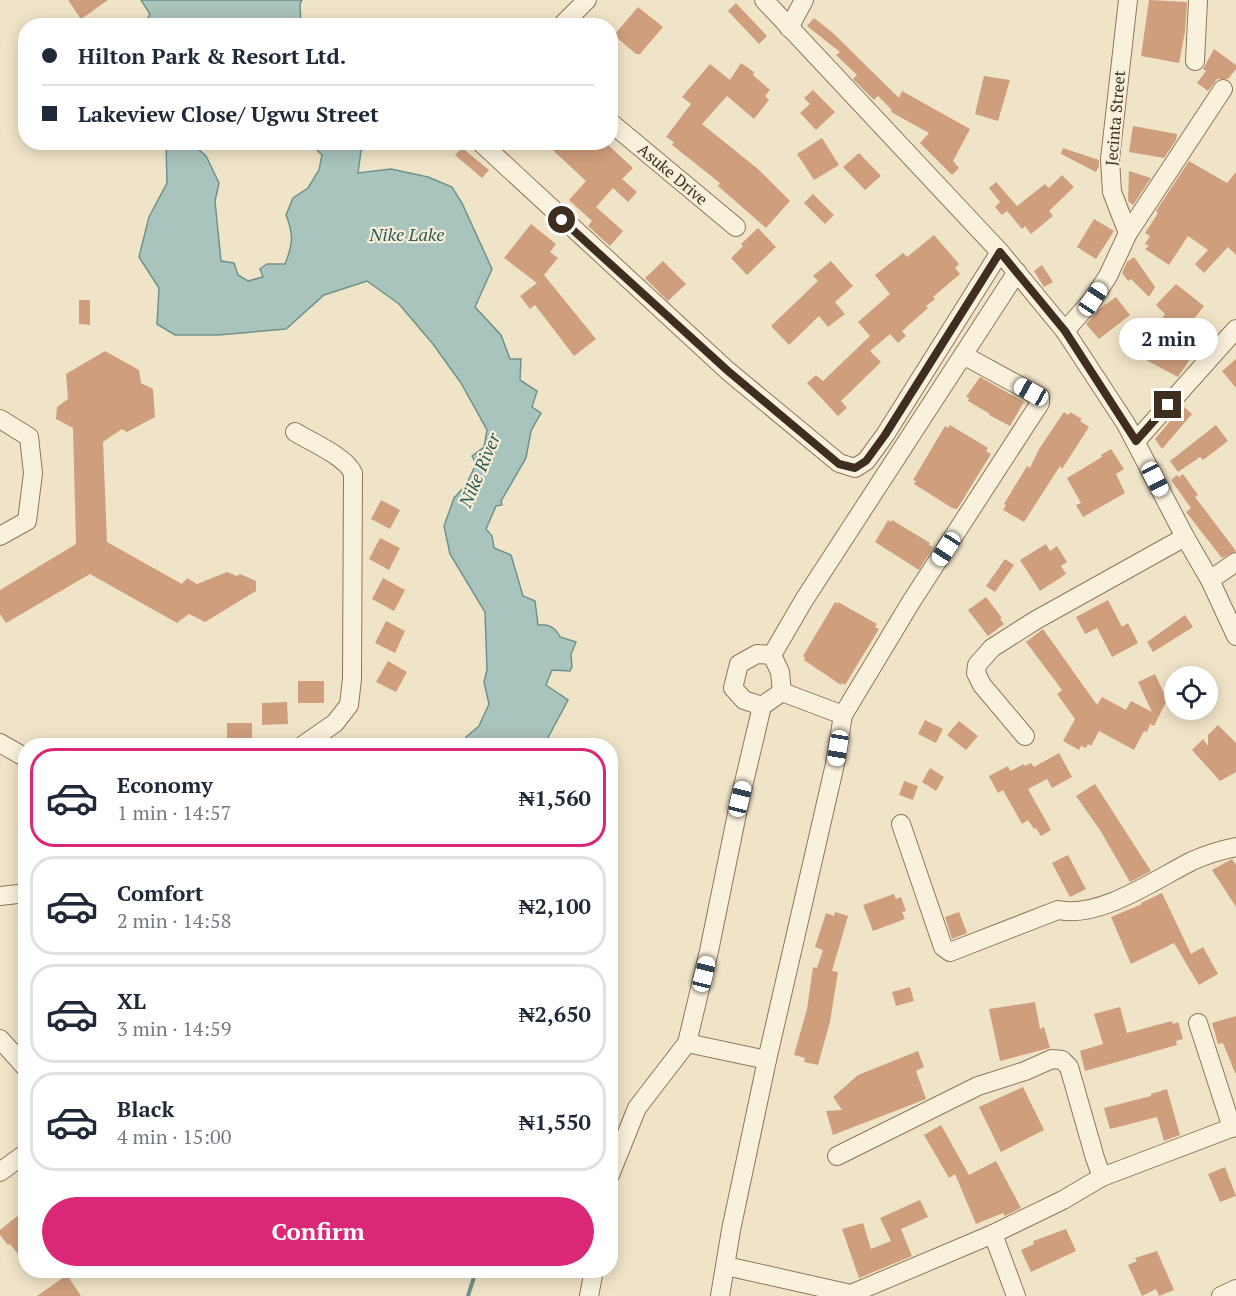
<!DOCTYPE html>
<meta charset="utf-8">
<style>
body{margin:0;font-family:"PT Serif",serif;background:#f6f6f7;color:#1f2937;height:100vh;display:flex;flex-direction:column;font-size:22px;white-space:nowrap}
*{box-sizing:border-box;margin:0}
p{font-size:20px;color:#747a83}
.icon{flex:none;width:33px;height:33px;fill:none;stroke:currentColor;stroke-width:2;stroke-linecap:round;stroke-linejoin:round}
.map{position:relative;flex:1;overflow:hidden}
.panel{position:absolute;left:18px;top:738px;width:600px;height:540px;display:flex;flex-direction:column;background:#fff;border-radius:24px;box-shadow:0 3px 15px #0003}
.panel>*{flex:none}
.banner{position:absolute;left:18px;top:18px;width:600px;height:132px;border-radius:24px;box-shadow:0 3px 15px #0003;display:grid;align-content:center;height:132px;padding:0 24px;background:#fff}
.controls{position:absolute;left:1164px;top:666px;display:grid;gap:12px}
.controls a{display:grid;place-items:center;width:54px;height:54px;border-radius:50%;background:#fff;box-shadow:0 3px 15px #0003;font-size:30px}
.end{position:absolute;width:27px;height:27px;margin:-14px;border:8px solid #3d2e20;background:#fff;box-shadow:0 0 0 3px #fff}
.from{border-radius:50%}
.bubble{position:absolute;height:42px;border-radius:21px;background:#fff;box-shadow:0 3px 15px #0003;font-size:20px;font-weight:700;line-height:42px;text-align:center}
.car{position:absolute;width:18px;height:36px;margin:-18px -9px;border-radius:8px;box-shadow:0 0 4px 2px #0007;background:linear-gradient(#fff 24%,#345 0 40%,#fff 0 76%,#345 0 86%,#fff 0)}
.banner b{display:flex;align-items:center;gap:21px;height:57px;font-size:22px}
.banner b+b{border-top:2px solid #e0e1e3}
.banner i{width:15px;height:15px;background:#1f2937}
ul{padding:10px 0 0;list-style:none}
li{display:flex;align-items:center;gap:18px;height:99px;margin:0 12px 9px;padding:0 12px;border:3px solid #e0e1e3;border-radius:24px}
li div{flex:1}
li b{display:block;font-size:22px}
li em{font-style:normal;font-weight:700}
li.selected{border-color:#db2777}
li>.icon{width:54px;height:54px;stroke-width:1.5}
.action{display:flex;gap:12px;margin-top:auto;padding:12px 24px}
.action a{flex:1;height:69px;border-radius:36px;background:#db2777;color:#fff;font-size:24px;font-weight:700;line-height:69px;text-align:center}
.map>svg:first-child{display:block}
.water{fill:#a9c4bc;stroke:#6f938a;stroke-width:1.5}
.lines{fill:none;stroke-linecap:round;stroke-linejoin:round}
.stream{stroke:#6f938a;stroke-width:4}
.building{fill:#cf9f7d}
.minor-casing{stroke:#8d765c;stroke-width:20}
.minor{stroke:#faf1dc;stroke-width:18}
.route{stroke:#3d2e20;stroke-width:8}
.labels{text-anchor:middle;dominant-baseline:central;stroke-width:4.5;stroke-linejoin:round;paint-order:stroke}
.street-label{font-size:16px;fill:#3d2e20;stroke:#f7eed8}
.water-label{font-size:18px;font-style:italic;fill:#2f5d5a;stroke:#f7eed8}
</style>
<div class="map">
<svg width="1236" height="1296" viewBox="0 0 1236 1296">
<rect width="100%" height="100%" fill="#f0e4c8"/>
<g class="water">
<polygon points="141,0 302,0 300,4 301,25 144,25 150,14"/>
<path d="M166 143H202L197 148 206 156 219 183 215 201 221 261 234 263 238 275 248 281 263 277 260 269 267 264H285C293 244 294 235 286 215L293 198 308 188 319 170 322 155 316 149 317 143H372L361 151 358 173 391 169 428 177 452 187 462 203 492 269 475 307 501 335 510 359H521L520 380 537 391 532 407 541 413 531 431 526 458 501 501 502 505 496 506 486 529 492 536 494 548 511 555 523 596 535 601 538 625C549 624 555 627 560 637L576 642 571 654 572 667 570 671 552 670 546 685 568 700 544 745H466V737L479 726 489 704 484 682 487 670 485 612 450 554 444 526 454 498 466 485 476 464 472 456 484 447 487 430 461 383 433 344 399 304 367 281 324 295 286 329 218 335H175L157 324 159 288 139 257 149 217 167 183Z"/>
</g>
<g class="lines">
<polyline class="stream" points="468,1296 474,1277 468,1270"/>
</g>
<g class="building">
<polygon points="68,0 108,0 81,19"/>
<polygon points="1149,0 1187,2 1185,32 1179,63 1141,56"/>
<polygon points="736,3 767,36 759,44 728,11"/>
<polygon points="638,7 663,27 640,54 636,54 614,35"/>
<polygon points="814,18 833,33 899,98 902,91 970,129 953,161 959,168 952,175 920,143 929,133 891,112 892,110 878,96 874,100 853,79 857,75 836,55 840,52 807,26"/>
<polygon points="1214,49 1236,65 1236,69 1228,79 1217,79 1208,91 1197,83 1206,71 1203,69"/>
<polygon points="741,63 754,72 753,75 770,90 765,96 769,100 754,119 727,96 702,124 758,169 790,201 766,228 718,186 720,183 672,145 674,142 666,137 691,104 682,97 710,64 730,80"/>
<polygon points="984,76 1010,80 998,121 975,114"/>
<polygon points="813,90 835,112 816,130 800,113 810,104 804,98"/>
<polygon points="1133,126 1177,134 1176,140 1164,158 1129,152"/>
<polygon points="822,138 839,165 814,180 797,154"/>
<polygon points="544,142 605,142 633,168 622,179 637,192 628,202 613,188 596,207 623,231 610,246 588,226 592,221 569,200 586,181"/>
<polygon points="462,148 489,170 482,178 455,155"/>
<polygon points="1063,148 1099,160 1099,166 1096,172 1061,154"/>
<polygon points="859,153 881,176 865,190 843,167"/>
<polygon points="1189,161 1227,183 1236,172 1236,255 1228,247 1204,273 1195,264 1208,250 1188,236 1169,265 1145,249 1149,246 1145,244 1150,236 1145,233 1158,213 1156,211"/>
<polygon points="1129,171 1151,178 1133,205 1128,201"/>
<polygon points="1062,175 1074,187 1049,211 1053,216 1031,234 1025,226 1022,229 1007,211 1002,215 995,207 1000,202 989,188 996,182 1017,206 1045,184 1049,188"/>
<polygon points="813,194 834,215 825,224 804,203"/>
<polygon points="1094,219 1114,231 1096,259 1077,247"/>
<polygon points="531,224 556,244 550,252 558,258 544,275 596,339 574,356 535,305 530,309 520,296 537,283 504,258"/>
<polygon points="758,228 776,247 747,275 731,258 743,246 741,244"/>
<polygon points="934,235 959,264 955,268 960,274 933,297 935,299 926,306 928,308 902,331 906,336 898,343 890,334 870,351 881,362 841,401 847,408 838,416 807,383 816,375 823,381 870,336 858,322 890,294 875,275 903,253 907,257"/>
<polygon points="1134,257 1155,287 1149,297 1131,279 1128,281 1122,273 1127,262"/>
<polygon points="663,261 686,284 668,301 645,278"/>
<polygon points="831,261 853,286 835,302 845,314 828,327 819,316 789,345 771,326 818,281 813,276"/>
<polygon points="1042,265 1053,282 1044,287 1034,271"/>
<polygon points="1176,284 1204,306 1194,319 1197,320 1193,327 1199,330 1186,353 1192,356 1178,377 1144,359 1146,356 1141,353 1165,314 1156,305"/>
<polygon points="1116,297 1130,315 1099,339 1086,324 1099,309"/>
<polygon points="79,300 90,300 90,325 79,324"/>
<polygon points="105,351 139,370 141,383 153,389 155,417 127,432 122,429 103,442 107,542 182,584 187,578 197,584 227,572 237,576 240,574 256,581 256,591 205,622 189,614 177,623 90,574 6,623 0,614 0,590 76,544 73,428 56,419 57,407 68,399 66,374"/>
<polygon points="1236,359 1236,388 1222,371"/>
<polygon points="980,377 1024,402 1010,426 989,415 990,414 968,401 969,398 966,397"/>
<polygon points="1183,406 1192,414 1162,449 1155,439"/>
<polygon points="1064,412 1068,415 1070,412 1082,419 1080,421 1089,427 1062,469 1060,466 1024,522 1003,510 1006,505 1004,504 1027,466 1030,468 1039,449"/>
<polygon points="950,425 988,448 986,451 991,454 957,509 952,508 914,484 916,481 913,480 945,426 948,428"/>
<polygon points="1216,425 1228,441 1203,460 1200,457 1178,472 1170,461"/>
<polygon points="1111,449 1124,469 1116,474 1125,493 1083,517 1076,505 1081,503 1067,478 1102,457 1101,455"/>
<polygon points="1183,474 1198,495 1195,497 1236,551 1222,558 1186,512 1191,508 1171,480 1177,475 1179,477"/>
<polygon points="381,500 400,510 390,529 371,519"/>
<polygon points="888,520 891,522 892,520 930,543 929,545 933,547 919,570 875,542"/>
<polygon points="380,538 400,548 389,570 369,559"/>
<polygon points="1046,544 1050,551 1057,546 1067,562 1061,566 1066,574 1040,591 1020,560"/>
<polygon points="1005,559 1014,565 995,592 986,586"/>
<polygon points="383,578 405,590 394,611 372,599"/>
<polygon points="986,597 1002,618 1000,619 1004,624 988,636 968,610"/>
<polygon points="1108,600 1122,627 1128,623 1138,643 1112,657 1097,628 1085,634 1076,617"/>
<polygon points="835,602 837,604 838,602 877,624 875,627 879,629 845,685 842,683 841,685 804,660 805,658 803,656"/>
<polygon points="1185,615 1193,627 1153,652 1147,642"/>
<polygon points="386,621 405,631 395,653 375,643"/>
<polygon points="1043,629 1097,705 1102,697 1126,710 1131,701 1152,712 1138,682 1155,674 1167,700 1154,726 1150,724 1147,732 1144,731 1134,750 1099,731 1091,746 1088,744 1086,748 1081,746 1079,750 1063,741 1075,719 1057,694 1062,690 1026,642"/>
<polygon points="388,661 407,672 396,692 376,682"/>
<rect x="298" y="681" width="26" height="22"/>
<polygon points="287,702 288,724 262,725 262,703"/>
<polygon points="925,720 943,729 936,743 918,734"/>
<polygon points="959,721 978,736 966,750 947,735"/>
<polygon points="227,723 252,723 252,745 227,746"/>
<polygon points="1218,725 1236,743 1236,772 1220,781 1192,750 1203,739 1208,746 1208,735"/>
<polygon points="1059,753 1072,777 1052,788 1047,779 1028,789 1051,830 1041,836 1036,828 1034,829 1028,820 1022,824 1003,790 998,793 989,776 1008,766 1010,771 1024,764 1025,766 1031,763 1034,767"/>
<polygon points="930,768 944,777 936,791 922,782"/>
<polygon points="904,781 918,786 913,800 899,795"/>
<polygon points="1095,784 1151,871 1130,882 1100,830 1076,796"/>
<polygon points="1068,855 1086,889 1070,897 1052,863"/>
<polygon points="1232,859 1236,865 1236,907 1212,870"/>
<polygon points="1162,893 1191,954 1203,947 1218,974 1199,985 1174,943 1131,964 1111,917 1142,904 1141,903"/>
<polygon points="894,894 896,899 901,897 906,911 902,912 905,919 873,931 863,905"/>
<polygon points="835,912 848,916 832,971 838,972 830,1022 818,1065 804,1062 805,1058 794,1055 807,1009 813,967 817,968 823,950 815,947 826,913 834,916"/>
<polygon points="959,912 967,933 952,939 945,917"/>
<polygon points="910,987 914,1001 896,1006 892,992"/>
<polygon points="1035,1002 1040,1029 1044,1027 1050,1048 1000,1061 989,1009"/>
<polygon points="1120,1007 1127,1033 1172,1021 1173,1024 1178,1022 1183,1039 1176,1041 1177,1045 1085,1071 1080,1051 1103,1044 1094,1014"/>
<polygon points="1236,1016 1236,1073 1235,1073 1223,1043 1218,1044 1212,1023"/>
<polygon points="918,1051 924,1067 916,1071 926,1099 833,1135 826,1111 842,1110 833,1097 858,1075"/>
<polygon points="1023,1087 1044,1130 1001,1152 979,1107"/>
<polygon points="1167,1089 1180,1135 1164,1141 1157,1117 1110,1129 1104,1108 1151,1096 1151,1094"/>
<polygon points="941,1125 969,1175 996,1161 1021,1208 1005,1216 1003,1213 976,1224 955,1174 949,1178 924,1135"/>
<polygon points="1225,1167 1236,1196 1220,1202 1208,1174"/>
<polygon points="920,1200 928,1217 901,1229 912,1256 859,1278 842,1229 863,1223 871,1249 891,1241 880,1218"/>
<polygon points="20,1214 26,1220 26,1264 10,1244 8,1245 0,1235 0,1230"/>
<polygon points="1066,1229 1076,1251 1031,1272 1021,1250 1034,1244 1033,1241"/>
<polygon points="1157,1251 1174,1290 1159,1296 1156,1289 1142,1296 1128,1265 1137,1261 1135,1258"/>
<polygon points="67,1275 81,1296 37,1296"/>
</g>
<g class="lines">
<defs>
<g id="minor">
<polyline points="764,0 1000,252 1065,331 1126,424 1185,537 1210,580 1236,636"/>
<polyline points="1128,0 1110,159 1112,192 1128,233"/>
<polyline points="561,26 587,0"/>
<polyline points="789,28 804,0"/>
<polyline points="1195,61 1198,0"/>
<polyline points="610,122 736,227"/>
<polyline points="480,142 728,371 839,463 855,468 866,461 885,435 1000,252"/>
<polyline points="1065,331 1093,299 1108,276 1128,233 1223,89"/>
<polyline points="0,419 29,437 33,473 27,521 0,536"/>
<path d="M295 432C311 442 345 456 353 473L352 679 349 705 335 723 302 746"/>
<polyline points="1136,441 1236,329"/>
<polyline points="1210,580 1236,562"/>
<polyline points="762,706 744,700 733,688 739,664 757,654 772,655"/>
<polyline points="843,715 782,692 780,672 772,655 804,600 1017,272"/>
<polyline points="1025,736 982,685 976,673 977,665 992,648 1036,620 1185,537"/>
<polyline points="0,743 26,758"/>
<path d="M901 824 943 947 950 952 1058 910C1100 919 1156 879 1192 861 1205 855 1221 850 1236 847"/>
<polyline points="0,896 26,893"/>
<polyline points="1198,1023 1232,1128"/>
<polyline points="0,1039 26,1068"/>
<polyline points="687,1043 767,1060"/>
<polyline points="837,1156 978,1086 1025,1071 1052,1059 1062,1060 1069,1067 1095,1158 1102,1177"/>
<polyline points="0,1172 26,1153"/>
<polyline points="610,1175 637,1108 687,1043 709,951 740,799 762,706 782,692"/>
<polyline points="993,1234 1016,1296"/>
<polyline points="726,1266 851,1294 993,1234 1063,1200 1102,1177 1236,1126"/>
<polyline points="589,1296 594,1270"/>
<polyline points="720,1296 731,1230 767,1060 835,764 843,715 911,602 1040,403 1040,397 965,356"/>
<polyline points="1221,1296 1236,1289"/>
</g>
</defs>
<use href="#minor" class="minor-casing"/>
<use href="#minor" class="minor"/>
</g>
<g class="lines">
<polyline class="route" points="562,220 728,371 839,464 855,468 866,461 885,435 1000,252 1065,331 1136,441 1168,405"/>
</g>
<g class="labels">
<g class="street-label">
<text transform="translate(1115 118) rotate(-85)">Jecinta Street</text>
<text transform="translate(673 174) rotate(40)">Asuke Drive</text>
</g>
<g class="water-label">
<text x="407" y="234">Nike Lake</text>
<text transform="translate(479 470) rotate(-67)">Nike River</text>
</g>
</g>
</svg>
<div class="controls">
<a><svg class="icon" aria-label="locate" viewBox="0 0 24 24"><circle cx="12" cy="12" r="6"/><path d="M12 2v4M12 18v4M2 12h4M18 12h4"/></svg></a>
</div>
<i class="end from" style="left:562px;top:220px"></i>
<i class="end" style="left:1168px;top:405px"></i>
<div class="bubble" style="left:1119px;top:318px;width:99px">2 min</div>
<i class="car" style="left:1093px;top:299px;rotate:34deg"></i>
<i class="car" style="left:1031px;top:392px;rotate:299deg"></i>
<i class="car" style="left:1155px;top:479px;rotate:153deg"></i>
<i class="car" style="left:946px;top:549px;rotate:213deg"></i>
<i class="car" style="left:838px;top:748px;rotate:189deg"></i>
<i class="car" style="left:740px;top:799px;rotate:14deg"></i>
<i class="car" style="left:704px;top:974px;rotate:14deg"></i>
<div class="banner">
<b><i class="from"></i>Hilton Park &amp; Resort Ltd.</b>
<b><i></i>Lakeview Close/ Ugwu Street</b>
</div>
<section class="panel">
<ul>
<li class="selected"><svg class="icon" aria-label="car" viewBox="0 0 24 24"><path d="M5 17H2v-5l4-1 3-4h7l3 4 3 1v5h-3M9 17h6M6 11h13"/><circle cx="7" cy="17" r="2"/><circle cx="17" cy="17" r="2"/></svg><div><b>Economy</b><p>1 min · 14:57</p></div><em>₦1,560</em></li>
<li><svg class="icon" aria-label="car" viewBox="0 0 24 24"><path d="M5 17H2v-5l4-1 3-4h7l3 4 3 1v5h-3M9 17h6M6 11h13"/><circle cx="7" cy="17" r="2"/><circle cx="17" cy="17" r="2"/></svg><div><b>Comfort</b><p>2 min · 14:58</p></div><em>₦2,100</em></li>
<li><svg class="icon" aria-label="car" viewBox="0 0 24 24"><path d="M5 17H2v-5l4-1 3-4h7l3 4 3 1v5h-3M9 17h6M6 11h13"/><circle cx="7" cy="17" r="2"/><circle cx="17" cy="17" r="2"/></svg><div><b>XL</b><p>3 min · 14:59</p></div><em>₦2,650</em></li>
<li><svg class="icon" aria-label="car" viewBox="0 0 24 24"><path d="M5 17H2v-5l4-1 3-4h7l3 4 3 1v5h-3M9 17h6M6 11h13"/><circle cx="7" cy="17" r="2"/><circle cx="17" cy="17" r="2"/></svg><div><b>Black</b><p>4 min · 15:00</p></div><em>₦1,550</em></li>
</ul>
<div class="action"><a>Confirm</a></div>
</section>
</div>
